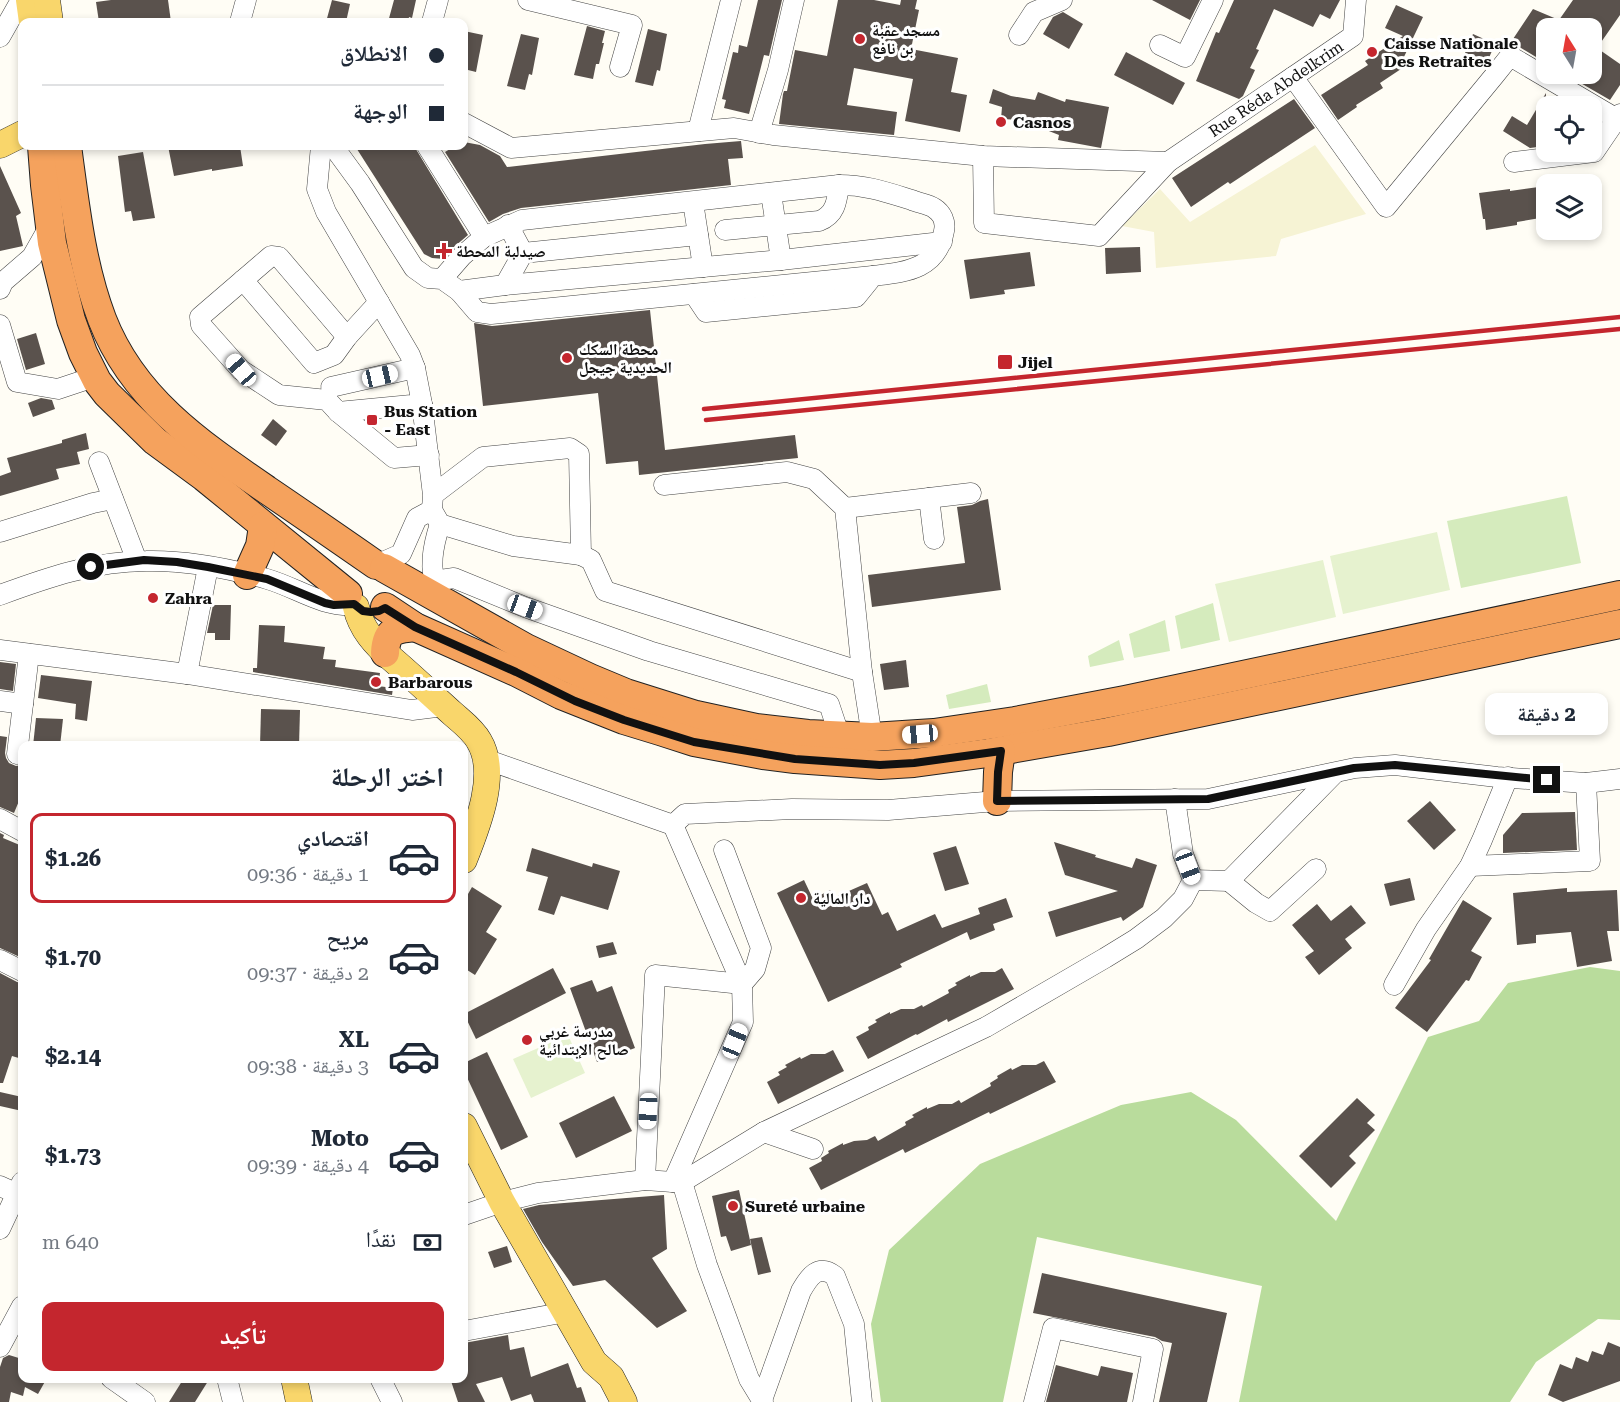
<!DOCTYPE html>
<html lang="ar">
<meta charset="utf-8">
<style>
body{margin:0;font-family:"Roboto Serif","Noto Naskh Arabic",serif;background:#f6f6f7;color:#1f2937;direction:rtl;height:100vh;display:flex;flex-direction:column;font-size:22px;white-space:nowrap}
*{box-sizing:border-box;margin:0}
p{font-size:20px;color:#747a83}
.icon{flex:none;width:33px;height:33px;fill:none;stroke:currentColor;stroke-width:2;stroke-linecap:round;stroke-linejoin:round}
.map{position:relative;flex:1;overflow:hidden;direction:ltr}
.details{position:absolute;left:18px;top:741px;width:450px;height:642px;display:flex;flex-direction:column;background:#fff;border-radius:12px;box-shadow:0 3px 9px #0003;direction:rtl}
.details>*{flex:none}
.hud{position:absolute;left:18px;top:18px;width:450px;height:132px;border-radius:12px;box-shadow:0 3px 9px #0003;direction:rtl;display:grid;align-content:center;height:132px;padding:0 24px;background:#fff}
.needle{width:39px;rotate:349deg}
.tools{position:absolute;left:1536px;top:18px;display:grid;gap:12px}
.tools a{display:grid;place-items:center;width:66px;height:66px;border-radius:12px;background:#fff;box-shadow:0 3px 9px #0003;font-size:30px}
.end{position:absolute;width:27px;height:27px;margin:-14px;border:8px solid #111;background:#fff;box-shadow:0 0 0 3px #fff}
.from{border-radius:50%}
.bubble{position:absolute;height:42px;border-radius:12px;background:#fff;box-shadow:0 3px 9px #0003;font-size:20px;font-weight:700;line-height:42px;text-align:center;direction:rtl}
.car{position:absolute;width:18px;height:36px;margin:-18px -9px;border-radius:8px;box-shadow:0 0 4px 2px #0007;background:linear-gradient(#fff 24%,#345 0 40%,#fff 0 76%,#345 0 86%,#fff 0)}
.hud b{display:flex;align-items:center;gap:21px;height:57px;font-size:22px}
.hud b+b{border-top:2px solid #e0e1e3}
.hud i{width:15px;height:15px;background:#1f2937}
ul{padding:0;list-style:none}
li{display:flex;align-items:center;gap:18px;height:90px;margin:0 12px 9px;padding:0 12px;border:3px solid transparent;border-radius:12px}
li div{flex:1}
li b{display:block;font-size:22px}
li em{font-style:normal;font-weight:700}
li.current{border-color:#c4262e}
li>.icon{width:54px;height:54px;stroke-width:1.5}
h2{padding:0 24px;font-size:27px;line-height:72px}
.pay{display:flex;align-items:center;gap:15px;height:66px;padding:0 24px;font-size:22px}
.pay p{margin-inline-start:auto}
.action{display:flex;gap:12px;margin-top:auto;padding:12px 24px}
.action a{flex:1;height:69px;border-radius:12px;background:#c4262e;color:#fff;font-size:24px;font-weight:700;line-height:69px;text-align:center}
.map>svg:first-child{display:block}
.farmland{fill:#f6f3d4}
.green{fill:#d5ebbd}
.forest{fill:#b9dc9c}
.pitch{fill:#e6f2cf}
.building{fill:#5a524d}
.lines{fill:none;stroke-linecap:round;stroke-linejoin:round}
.minor-casing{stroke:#444;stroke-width:21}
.major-casing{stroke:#222;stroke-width:27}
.highway-casing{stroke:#222;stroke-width:30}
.minor{stroke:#fff;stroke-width:20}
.major{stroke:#f9d66b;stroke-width:26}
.highway{stroke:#f5a25d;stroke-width:28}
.rail{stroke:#c4262e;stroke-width:4.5}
.route{stroke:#111;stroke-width:8}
.poi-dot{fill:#c4262e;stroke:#fff;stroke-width:2}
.labels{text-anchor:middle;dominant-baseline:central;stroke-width:6;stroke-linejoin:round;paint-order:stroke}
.poi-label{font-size:16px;font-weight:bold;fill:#111;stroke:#fff;text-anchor:start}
.street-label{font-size:16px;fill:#111;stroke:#fff}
</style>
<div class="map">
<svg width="1620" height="1402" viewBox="0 0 1620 1402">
<rect width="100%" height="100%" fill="#fffdf5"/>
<polygon class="farmland" points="1315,145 1366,214 1281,239 1276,256 1156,268 1154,232 1122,226 1160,189 1190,222"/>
<g class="green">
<polygon points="1567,496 1581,563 1461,588 1447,521"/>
<polygon points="1213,603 1220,640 1181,649 1175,616"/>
<polygon points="1165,620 1170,651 1134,658 1129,634"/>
<polygon points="1119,640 1124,660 1090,667 1088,656"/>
<polygon points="987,684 991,702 949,709 946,695"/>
</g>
<polygon class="forest" points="1590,967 1620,971 1620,1320 1598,1319 1536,1362 1510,1402 1239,1402 1262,1286 1037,1237 1003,1402 881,1402 871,1324 889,1250 980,1164 1121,1105 1191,1092 1236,1120 1336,1221 1428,1037 1479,1021 1508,983"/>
<g class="pitch">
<polygon points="1437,532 1450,590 1343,614 1330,556"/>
<polygon points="1323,560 1336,617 1229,642 1215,584"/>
<polygon points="568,1035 585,1073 531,1098 513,1059"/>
</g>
<g class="building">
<polygon points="111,0 168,0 171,22 99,22 96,2"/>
<polygon points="332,0 350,4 346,22 326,22"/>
<polygon points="394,0 416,0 412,18 409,17 408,22 388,22"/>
<polygon points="758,0 782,0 769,56 764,55 749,114 724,108 726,100 722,99 733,52 738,53 739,45 747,47"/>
<polygon points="838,0 874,0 900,5 901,0 917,0 915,9 919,10 911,49 958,58 951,92 967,95 960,132 905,121 913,79 854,68 847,105 897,112 894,135 779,124 783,94 784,91 787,91 795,50 827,56"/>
<polygon points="1152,0 1200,0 1190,20"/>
<polygon points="1234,0 1340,0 1330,19 1320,14 1313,27 1274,9 1256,49 1259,50 1250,68 1255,70 1243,96 1239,99 1196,81 1216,32 1219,33"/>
<polygon points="1573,0 1620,0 1620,15 1597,48 1620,64 1620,85 1610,100 1565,74 1592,74 1592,28 1546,28 1546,63 1511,42 1533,9 1559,20"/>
<polygon points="1396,5 1423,17 1403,59 1407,65 1380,83 1383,88 1356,105 1357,107 1338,120 1321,95 1368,65 1365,61 1403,36 1385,28"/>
<polygon points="1063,12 1083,24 1069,49 1043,34 1053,17"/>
<polygon points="587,26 605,31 602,43 604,43 599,64 596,64 593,79 574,75"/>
<polygon points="648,29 667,34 660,71 657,70 653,86 635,82"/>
<polygon points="464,31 483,35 476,72 464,69"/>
<polygon points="521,34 539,38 532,75 529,74 525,90 507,86"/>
<polygon points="1473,34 1495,44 1485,67 1463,58"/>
<polygon points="1126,52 1185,83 1173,105 1114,75"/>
<polygon points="993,89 1011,96 1035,100 1038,92 1065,102 1066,99 1109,107 1101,148 1058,140 1059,135 1021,120 1001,119 1002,107 989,103"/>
<polygon points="1546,93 1546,144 1545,146 1530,148 1503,131 1512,116 1527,125"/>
<polygon points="1294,99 1315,128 1230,184 1228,182 1191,207 1172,178"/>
<polygon points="741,141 743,158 728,159 731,185 521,208 503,214 489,222 445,152 455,146 464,146 464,142 480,145 500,156 507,167 705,144"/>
<polygon points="168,146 240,146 243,166 212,171 212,169 174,176"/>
<polygon points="355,146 414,146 468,235 454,247 444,259 432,258 424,254"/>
<polygon points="143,152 155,218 133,221 131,211 125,212 118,156"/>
<polygon points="0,166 21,213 16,216 23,246 0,251"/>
<polygon points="1546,186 1546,217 1517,222 1517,225 1486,230 1485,219 1483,219 1479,193 1510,189 1510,191"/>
<polygon points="1140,247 1141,272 1106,274 1105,248"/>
<polygon points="1030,252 1035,286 1004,290 1005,294 970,299 964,260"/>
<polygon points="650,310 665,450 795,435 798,458 639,475 638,461 606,464 598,393 483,406 474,323 492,326"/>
<polygon points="36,333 45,364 26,370 17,339"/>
<polygon points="41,398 52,400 55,409 33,417 28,403"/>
<polygon points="273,419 287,431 276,446 261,435"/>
<polygon points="86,433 89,449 77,452 80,464 56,469 59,479 0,496 0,476 11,472 7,458 62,443 62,440"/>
<polygon points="988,499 1001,590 872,607 868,575 965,563 957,507 972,505 980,501"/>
<polygon points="213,605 231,605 230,640 215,640 215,633 207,633"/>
<polygon points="259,625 285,626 284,642 325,647 323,659 336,660 335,667 380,673 378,686 393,688 392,695 253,672 253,668 257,668"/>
<polygon points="906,660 909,687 884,690 880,664"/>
<polygon points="0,662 16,664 13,691 0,689"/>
<polygon points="41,675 92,681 87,721 75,719 76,704 38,698"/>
<polygon points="261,709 300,710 299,746 260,746"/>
<polygon points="36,718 63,719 60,746 33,746"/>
<polygon points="0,736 7,737 5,753 6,758 9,763 16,766 22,765 22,803 19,801 14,813 0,807"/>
<polygon points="1430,801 1456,830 1434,850 1407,821"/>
<polygon points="1575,812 1577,850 1503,853 1503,835 1522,813"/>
<polygon points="0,833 4,835 3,838 22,846 22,958 0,948"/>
<polygon points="1054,842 1096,855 1095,857 1132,868 1136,858 1157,865 1143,907 1123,921 1121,917 1056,937 1048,912 1118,891 1065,875"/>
<polygon points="956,846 969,884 945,891 933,853"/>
<polygon points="532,848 592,867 593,863 620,871 608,910 561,896 554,915 538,910 548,877 526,871"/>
<polygon points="1410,878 1415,900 1390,906 1384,884"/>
<polygon points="804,880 813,899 830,890 833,898 867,883 882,915 888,912 897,931 935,914 942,928 980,914 978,908 1006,898 1013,917 993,924 995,930 970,940 967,932 900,964 902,967 828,1002 777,893"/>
<polygon points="472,887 502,906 486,932 497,939 475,975 464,968 464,901"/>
<polygon points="1567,888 1567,892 1617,890 1619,931 1607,931 1612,961 1577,967 1571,932 1536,935 1536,943 1517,945 1513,893"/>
<polygon points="1463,900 1492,918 1471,951 1482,957 1469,981 1466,980 1427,1032 1395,1008 1431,960 1429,959"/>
<polygon points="1317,904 1331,921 1351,905 1366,923 1345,939 1352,948 1319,975 1305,957 1314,951 1292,925"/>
<polygon points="613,942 617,954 599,958 596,946"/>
<polygon points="553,968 566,993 476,1039 464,1014"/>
<polygon points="1002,968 1014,989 948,1022 947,1019 917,1035 916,1034 868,1059 856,1037 869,1030 868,1027 877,1022 875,1020 890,1012 890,1014 901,1009 914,1009 922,1005 923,1007 949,993 948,990 957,985 955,983 970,975 970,977 981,972 995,972"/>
<polygon points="0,973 17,982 22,983 22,1059 12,1056 3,1083 0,1083"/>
<polygon points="592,980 597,992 612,986 635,1048 597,1062 570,988"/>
<polygon points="833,1050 844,1071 778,1104 767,1082 780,1075 778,1072 787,1067 785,1065 800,1057 801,1059 811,1054 825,1054"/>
<polygon points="487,1052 528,1137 501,1150 464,1071 464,1063"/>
<polygon points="1044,1061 1056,1082 990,1114 989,1112 905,1153 903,1149 821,1190 809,1168 822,1161 821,1158 829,1153 828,1151 843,1143 843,1145 854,1141 867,1140 875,1136 878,1141 906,1125 905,1122 914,1117 912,1115 927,1107 927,1109 939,1104 952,1104 959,1100 961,1103 991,1086 990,1083 998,1078 997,1076 1011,1068 1012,1070 1022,1065 1036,1065"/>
<polygon points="0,1092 22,1097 22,1111 0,1106"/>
<polygon points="614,1096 632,1131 576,1158 559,1123"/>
<polygon points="1357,1098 1375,1115 1367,1123 1375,1130 1349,1156 1356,1163 1331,1188 1299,1156"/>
<polygon points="739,1190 751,1245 731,1251 726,1236 721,1237 712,1196"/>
<polygon points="664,1195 667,1249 652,1258 687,1311 657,1328 605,1280 573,1286 542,1242 523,1209 539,1205"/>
<polygon points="762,1237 771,1272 758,1275 750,1239"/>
<polygon points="507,1246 512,1262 494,1268 488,1252"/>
<polygon points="1042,1273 1227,1313 1207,1402 1159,1402 1172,1343 1162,1341 1155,1337 1033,1313"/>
<polygon points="508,1335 510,1350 524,1347 531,1377 568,1363 577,1388 581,1387 586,1402 534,1402 531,1394 511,1401 502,1377 476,1384 485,1402 458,1402 450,1378 464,1378 464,1343"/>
<polygon points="1608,1342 1620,1347 1620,1381 1563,1402 1548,1395 1560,1364 1572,1369 1576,1357 1588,1362 1592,1351 1603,1355"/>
<polygon points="9,1355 22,1359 22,1378 47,1378 38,1394 25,1387 23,1396 11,1392 9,1402 0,1402 0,1367 3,1358"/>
<polygon points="1056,1365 1098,1376 1101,1366 1133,1373 1127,1402 1046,1402"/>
<polygon points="184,1378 210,1378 195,1402 169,1402"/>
</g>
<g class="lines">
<defs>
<g id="minor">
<polyline points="528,0 632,25 620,67"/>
<polyline points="240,22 246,0"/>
<polyline points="432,22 438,0"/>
<polyline points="1019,35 1034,12 1062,0"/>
<polyline points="0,37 21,0"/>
<polyline points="1160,45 1185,57 1213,0"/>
<polyline points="1293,77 1386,207 1494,76 1510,56 1617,119"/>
<polyline points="464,123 511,148 734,128 773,135 983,156 1168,162"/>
<polyline points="698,131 731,0"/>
<polyline points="759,133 778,70 794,0"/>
<polyline points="321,146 317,189 326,212 410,355 415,368 422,404 338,412 327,400 279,395 241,370 201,325 200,317 271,256 279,257 347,337"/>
<polyline points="333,146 360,183 414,268 428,278 442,279 459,291 477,312 491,314 873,276"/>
<polyline points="427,146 484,237"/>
<polyline points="983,156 984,223 1099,236 1168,162 1353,36 1356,0"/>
<polyline points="1514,162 1594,152 1620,114"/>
<polyline points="771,193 781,260"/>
<polyline points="693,202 703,267"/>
<path d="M725 230 819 221C836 215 837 200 839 185"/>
<polyline points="523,253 698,235"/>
<path d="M442 279 462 256 484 237 522 220 839 185C867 185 886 192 912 200 918 203 928 204 934 208 942 213 946 222 944 231 937 270 905 272 873 276L856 297 706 312 694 294"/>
<polyline points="243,280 314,363 334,355 347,337 379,302"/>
<polyline points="505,285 781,260 942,242"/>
<polyline points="0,289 3,282 32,257 49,227"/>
<polyline points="459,291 505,285 523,253 508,225"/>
<polyline points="0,325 17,382 58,389 94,377"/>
<polyline points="331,387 415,368"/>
<polyline points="422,404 433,495 432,510 440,524 513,546 581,555 579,454 570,448 483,457 433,495"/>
<polyline points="338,412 394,458 429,455"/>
<polyline points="99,462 137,561"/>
<polyline points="664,485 787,472 814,479 845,508 862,672 872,737"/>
<polyline points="929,498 934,539"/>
<polyline points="845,508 971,493"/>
<polyline points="0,532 93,503 113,499"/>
<polyline points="581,555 591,560 605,591 862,672"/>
<polyline points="376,565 401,554 417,518 432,510"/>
<polyline points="433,581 454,578 525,607 649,651 829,704 840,737"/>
<path d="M438 591C428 569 433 546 440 524"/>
<path d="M0 595C46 578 95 561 146 561 184 560 231 569 267 579 298 588 321 607 354 605"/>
<polyline points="0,650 187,674 412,710 444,706"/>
<polyline points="187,674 208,567"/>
<polyline points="0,701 23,704"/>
<polyline points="17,754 29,654"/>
<polyline points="485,759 673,825 742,984 743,1022 673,1182"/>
<polyline points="0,819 22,831"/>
<polyline points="673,825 685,814 792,809 888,810 997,801 1208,799 1355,768 1395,765 1497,777 1586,783 1620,779"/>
<polyline points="724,850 761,948 755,969 742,984"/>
<polyline points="1470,866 1590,861 1586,783"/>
<polyline points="1193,880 1229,881 1335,773"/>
<polyline points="1229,881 1256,903 1270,911 1316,869"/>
<polyline points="0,960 22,971"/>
<polyline points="1394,985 1426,929 1470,866 1482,840 1508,777"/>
<polyline points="764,1132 813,1149"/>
<polyline points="645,1180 655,975 742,984"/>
<polyline points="682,1182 707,1265 727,1319 749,1379 763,1402"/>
<polyline points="0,1186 22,1196"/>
<polyline points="464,1215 502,1202 538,1193 645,1180 673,1182 682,1182 764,1132 986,1027 1105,958 1136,939 1164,918 1183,899 1193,880 1183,854 1175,799"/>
<polyline points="0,1229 22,1182"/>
<polyline points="464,1331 566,1312"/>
<polyline points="0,1347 22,1306"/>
<polyline points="111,1378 145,1402"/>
<polyline points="227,1378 233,1402"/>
<polyline points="380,1378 392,1402"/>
<path d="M762 1400 801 1291C809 1277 818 1263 835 1276L854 1324 862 1402"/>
<polyline points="1034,1402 1053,1328 1153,1349 1143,1402"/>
</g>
<g id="major">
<polyline points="29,0 32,22"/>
<polyline points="47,0 50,22"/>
<polyline points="0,145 22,134"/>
<path d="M356 607C361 629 375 644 392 659 413 677 433 696 453 714 462 722 473 730 479 741 499 774 477 827 464 860"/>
<polyline points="464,1126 502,1202 594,1362 611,1377 624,1402"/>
<polyline points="294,1378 299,1402"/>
</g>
<g id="highway">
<polyline points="42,146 45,185 52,243 71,320 83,353 97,381 107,394 155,441 204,477 348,594"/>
<path d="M67 146C75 204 81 264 102 319 133 399 200 444 267 490 304 515 340 540 376 565"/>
<polyline points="384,568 526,648 590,678 626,693 696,715 756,728 808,734 872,737 934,733 1015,721 1125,700 1620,595"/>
<polyline points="247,575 260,546 263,526"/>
<polyline points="385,607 415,627 516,672 561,695 624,720 660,731 694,742 763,755 795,759 880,765 914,763 988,753 1108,732 1620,624"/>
<path d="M385 653C386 630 395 629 415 627"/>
<polyline points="997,801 998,772 1001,751"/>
</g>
</defs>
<use href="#minor" class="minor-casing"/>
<use href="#major" class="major-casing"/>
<use href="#highway" class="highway-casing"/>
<use href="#minor" class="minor"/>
<use href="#major" class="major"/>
<use href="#highway" class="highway"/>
<g class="rail">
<polyline points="704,409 1620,317"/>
<polyline points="706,420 1620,329"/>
</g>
</g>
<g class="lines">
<polyline class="route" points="91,567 144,560 177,562 208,567 267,579 325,603 334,605 354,604 363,611 371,612 379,611 385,608 415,627 516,672 575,701 624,720 694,742 795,759 880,765 914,763 1001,751 998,772 997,801 1208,799 1354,768 1395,765 1547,780"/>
</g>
<g class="poi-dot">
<circle cx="860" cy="39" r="6"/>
<circle cx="1372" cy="52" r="6"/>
<circle cx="1001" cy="122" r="6"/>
<path d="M441 242h6v6h6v6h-6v6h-6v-6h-6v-6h6z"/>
<circle cx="567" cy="358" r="6"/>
<rect x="997" y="354" width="16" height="16" rx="3"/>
<rect x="366" y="414" width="12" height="12" rx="3"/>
<circle cx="153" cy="598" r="6"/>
<circle cx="376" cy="682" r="6"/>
<circle cx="801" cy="898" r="6"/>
<circle cx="527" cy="1040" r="6"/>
<circle cx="733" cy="1206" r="6"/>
</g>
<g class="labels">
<g class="poi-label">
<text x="872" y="30">مسجد عقبة<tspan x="872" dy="18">بن نافع</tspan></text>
<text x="1384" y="43">Caisse Nationale<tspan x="1384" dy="18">Des Retraites</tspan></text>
<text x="1013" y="122">Casnos</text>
<text x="456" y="251">صيدلبة المحطة</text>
<text x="579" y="349">محطة السكك<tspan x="579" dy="18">الحديدية جيجل</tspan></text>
<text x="1018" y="362">Jijel</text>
<text x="384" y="411">Bus Station<tspan x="384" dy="18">- East</tspan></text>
<text x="165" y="598">Zahra</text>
<text x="388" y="682">Barbarous</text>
<text x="813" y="898">دار المالية</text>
<text x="539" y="1031">مدرسة غربي<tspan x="539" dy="18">صالح الإبتدائية</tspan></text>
<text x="745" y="1206">Sureté urbaine</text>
</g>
<g class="street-label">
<text transform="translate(1276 89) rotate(-34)">Rue Réda Abdelkrim</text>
</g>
</g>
</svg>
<div class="tools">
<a><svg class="needle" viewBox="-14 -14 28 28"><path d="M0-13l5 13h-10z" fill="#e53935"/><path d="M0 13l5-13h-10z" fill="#747a83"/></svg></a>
<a><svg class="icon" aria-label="locate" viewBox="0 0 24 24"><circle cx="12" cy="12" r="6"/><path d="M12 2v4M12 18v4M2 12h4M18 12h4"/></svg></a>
<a><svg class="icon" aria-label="layers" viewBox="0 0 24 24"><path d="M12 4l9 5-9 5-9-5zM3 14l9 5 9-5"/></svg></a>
</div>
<i class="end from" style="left:91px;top:567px"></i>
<i class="end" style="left:1547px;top:780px"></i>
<div class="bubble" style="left:1485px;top:693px;width:123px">2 دقيقة</div>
<i class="car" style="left:241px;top:370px;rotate:319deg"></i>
<i class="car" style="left:380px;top:376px;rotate:77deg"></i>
<i class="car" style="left:525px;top:607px;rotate:110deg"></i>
<i class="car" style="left:920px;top:734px;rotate:265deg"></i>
<i class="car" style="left:1188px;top:867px;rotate:159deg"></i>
<i class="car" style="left:735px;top:1041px;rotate:22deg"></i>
<i class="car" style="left:648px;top:1111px;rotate:183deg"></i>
<div class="hud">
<b><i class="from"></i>الانطلاق</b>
<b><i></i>الوجهة</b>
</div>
<section class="details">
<h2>اختر الرحلة</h2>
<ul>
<li class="current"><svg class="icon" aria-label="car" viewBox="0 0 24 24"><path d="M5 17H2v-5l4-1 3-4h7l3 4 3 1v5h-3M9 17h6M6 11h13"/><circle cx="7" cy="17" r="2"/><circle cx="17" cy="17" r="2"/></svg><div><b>اقتصادي</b><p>1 دقيقة · 09:36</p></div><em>$1.26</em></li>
<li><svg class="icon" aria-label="car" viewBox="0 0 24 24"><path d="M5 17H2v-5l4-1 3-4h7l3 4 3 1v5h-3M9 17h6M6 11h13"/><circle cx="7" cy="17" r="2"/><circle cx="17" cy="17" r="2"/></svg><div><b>مريح</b><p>2 دقيقة · 09:37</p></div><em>$1.70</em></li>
<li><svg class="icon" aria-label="car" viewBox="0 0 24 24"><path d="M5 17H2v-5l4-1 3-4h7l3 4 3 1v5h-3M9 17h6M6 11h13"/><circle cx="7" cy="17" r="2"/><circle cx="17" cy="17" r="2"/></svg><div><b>XL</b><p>3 دقيقة · 09:38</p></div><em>$2.14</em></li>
<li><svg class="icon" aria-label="car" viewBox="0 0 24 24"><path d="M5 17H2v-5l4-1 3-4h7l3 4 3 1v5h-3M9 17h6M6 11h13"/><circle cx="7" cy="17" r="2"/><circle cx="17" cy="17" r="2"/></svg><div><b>Moto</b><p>4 دقيقة · 09:39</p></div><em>$1.73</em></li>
</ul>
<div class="pay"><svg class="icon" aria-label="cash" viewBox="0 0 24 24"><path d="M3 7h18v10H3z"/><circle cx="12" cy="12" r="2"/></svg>نقدًا<p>640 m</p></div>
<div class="action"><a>تأكيد</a></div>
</section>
</div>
